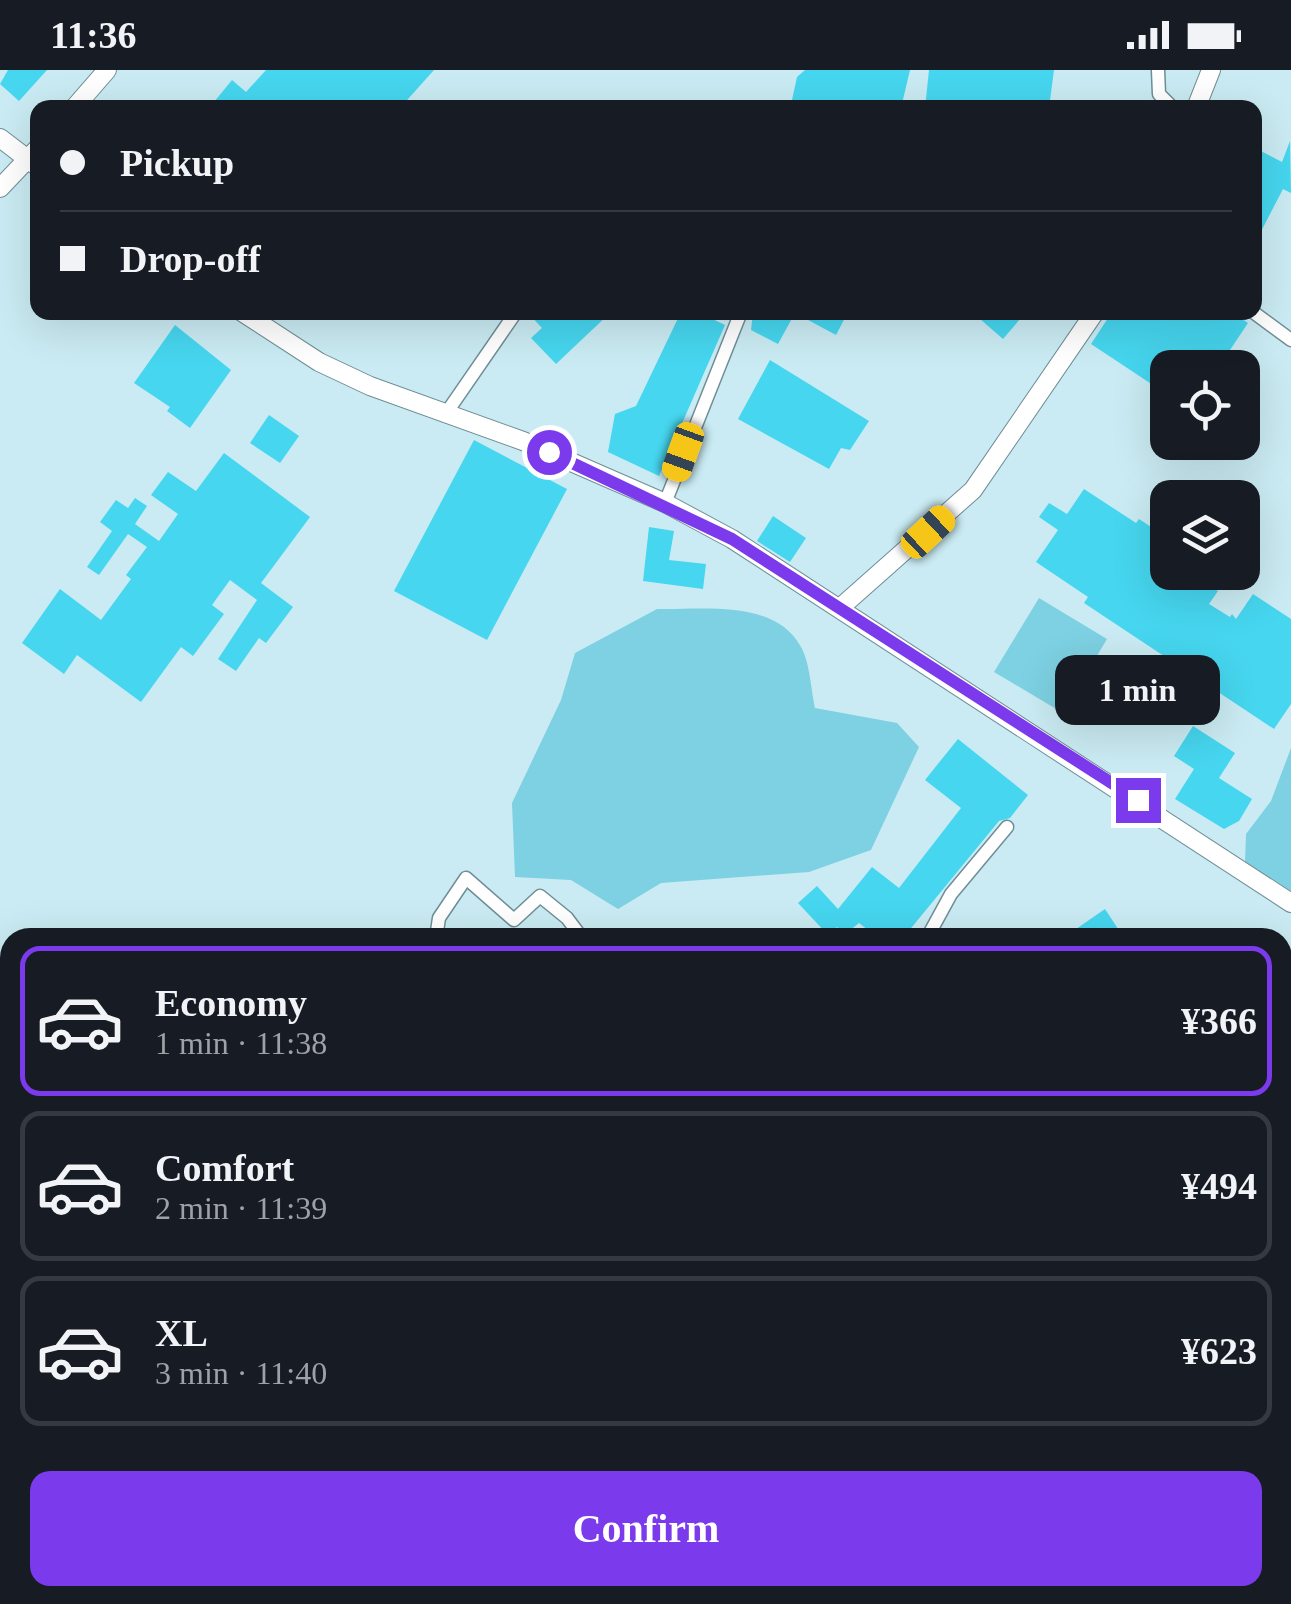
<!DOCTYPE html>
<meta charset="utf-8">
<style>
body{margin:0;font-family:Georgia,serif;background:#20242c;color:#f1f3f6;height:100vh;display:flex;flex-direction:column;font-size:38px;white-space:nowrap}
*{box-sizing:border-box;margin:0}
p{font-size:32px;color:#9ea1a6}
.icon{flex:none;width:55px;height:55px;fill:none;stroke:currentColor;stroke-width:2;stroke-linecap:round;stroke-linejoin:round}
.map{position:relative;flex:1;overflow:hidden}
.panel{position:absolute;left:0px;top:858px;width:1292px;height:678px;display:flex;flex-direction:column;background:#171b24;border-radius:30px 30px 0 0;box-shadow:0 10px 40px #0002}
.panel>*{flex:none}
.guide{position:absolute;left:30px;top:30px;width:1232px;height:220px;border-radius:20px;box-shadow:0 10px 40px #0002;display:grid;align-content:center;height:220px;padding:0 30px;background:#171b24}
.tools{position:absolute;left:1150px;top:280px;display:grid;gap:20px}
.tools a{display:grid;place-items:center;width:110px;height:110px;border-radius:20px;background:#171b24;box-shadow:0 10px 40px #0002;font-size:50px}
.end{position:absolute;width:45px;height:45px;margin:-22px;border:12px solid #7c3aed;background:#fff;box-shadow:0 0 0 5px #fff}
.from{border-radius:50%}
.bubble{position:absolute;height:70px;border-radius:20px;background:#171b24;box-shadow:0 10px 40px #0002;font-size:32px;font-weight:800;line-height:70px;text-align:center}
.car{position:absolute;width:30px;height:60px;margin:-30px -15px;border-radius:12px;box-shadow:0 0 8px 2px #0007;background:linear-gradient(#f5c518 24%,#345 0 40%,#f5c518 0 76%,#345 0 86%,#f5c518 0)}
.guide b{display:flex;align-items:center;gap:35px;height:95px;font-size:38px}
.guide b+b{border-top:2px solid #363941}
.guide i{width:25px;height:25px;background:#f1f3f6}
ul{padding:18px 0 0;list-style:none}
li{display:flex;align-items:center;gap:30px;height:150px;margin:0 20px 15px;padding:0 10px;border:5px solid #363941;border-radius:20px}
li div{flex:1}
li b{display:block;font-size:38px}
li em{font-style:normal;font-weight:800}
li.on{border-color:#7c3aed}
li>.icon{width:90px;height:90px;stroke-width:1.5}
.button{display:flex;gap:20px;margin-top:auto;padding:20px 30px}
.button a{flex:1;height:115px;border-radius:20px;background:#7c3aed;color:#fff;font-size:40px;font-weight:800;line-height:115px;text-align:center}
.status{display:flex;justify-content:space-between;align-items:center;height:70px;padding:0 50px;background:#171b24;direction:ltr}
.status svg{height:28px;fill:currentColor}
.map>svg:first-child{display:block}
.built{fill:#b6e0e9}
.green{fill:#7dd1e2}
.lines{fill:none;stroke-linecap:round;stroke-linejoin:round}
.stream{stroke:#2b99ad;stroke-width:5}
.building{fill:#46d6ef}
.street-casing{stroke:#6f8e95;stroke-width:15}
.secondary-casing{stroke:#6f8e95;stroke-width:20}
.street{stroke:#fff;stroke-width:12}
.secondary{stroke:#fff;stroke-width:18}
.route{stroke:#7c3aed;stroke-width:12}
</style>
<div class="status"><b>11:36</b><svg viewBox="0 0 49 12"><path d="M0 12V9h3v3zM5 12V6h3v6zM10 12V3h3v9zM15 12V0h3v12zM26 1h20v11H26zM47 4h2v5h-2z"/></svg></div>
<div class="map">
<svg width="1291" height="1534" viewBox="0 0 1291 1534">
<rect width="100%" height="100%" fill="#caebf3"/>
<polygon class="built" points="1291,1335 1291,1534 1013,1534 1025,1525 1282,1525 1282,1341"/>
<g class="green">
<polygon points="1039,528 1107,569 1063,643 994,602"/>
<path d="M657 539C704 540 775 529 801 577 810 593 811 620 815 638L897 653 919 677 871 780 809 802 661 813 618 839 571 810 515 807 512 733 561 630 575 583Z"/>
<polygon points="1291,678 1291,821 1245,793 1246,764 1271,731"/>
<polygon points="10,1462 10,1525 209,1525 204,1534 0,1534 0,1497 6,1494"/>
<polygon points="750,1525 908,1525 907,1534 738,1534"/>
</g>
<g class="lines">
<g class="stream">
<polyline points="1282,996 1291,984"/>
<polyline points="716,1534 727,1525"/>
</g>
</g>
<g class="building">
<polygon points="8,0 47,0 19,31 0,14"/>
<polygon points="266,0 434,0 400,38 209,38 232,10 246,22"/>
<polygon points="805,0 910,0 901,38 798,38 799,32 792,30 797,7"/>
<polygon points="929,0 1054,0 1049,38 925,38"/>
<polygon points="1290,71 1291,123 1283,119 1255,173 1255,78 1282,92"/>
<polygon points="527,242 611,242 556,294 531,268 542,258"/>
<polygon points="681,242 698,242 725,255 659,406 608,382 615,344 636,336"/>
<polygon points="753,242 840,242 846,246 836,265 795,243 778,274 751,260"/>
<polygon points="972,242 1026,242 1003,269"/>
<polygon points="1112,242 1231,242 1248,253 1218,298 1168,298 1168,325 1091,274"/>
<polygon points="175,255 231,300 190,358 167,341 170,337 134,313"/>
<polygon points="770,290 869,351 850,380 841,378 829,399 738,349"/>
<polygon points="269,345 299,366 280,393 250,373"/>
<polygon points="474,370 567,419 487,570 394,521"/>
<polygon points="224,383 310,447 261,513 293,537 266,573 259,568 236,601 218,589 257,530 230,510 212,535 224,544 193,586 181,577 141,632 77,585 64,604 22,573 60,519 101,550 131,509 126,505 147,477 128,464 99,505 87,497 112,461 100,452 116,430 128,438 135,428 147,436 135,454 159,471 178,444 151,425 168,402 196,421"/>
<polygon points="1084,419 1136,453 1139,449 1168,468 1168,502 1221,502 1211,517 1218,521 1209,534 1230,547 1232,544 1236,549 1253,524 1291,549 1291,634 1274,659 1084,533 1088,527 1036,492 1058,460 1039,447 1049,433 1067,444"/>
<polygon points="773,446 806,468 790,492 757,471"/>
<polygon points="649,457 674,461 669,490 706,494 703,519 643,511"/>
<polygon points="1193,656 1235,683 1219,708 1252,729 1239,751 1224,759 1175,729 1194,699 1174,686"/>
<polygon points="958,669 1028,725 1010,748 999,751 903,868 878,868 859,853 844,865 837,857 828,865 798,833 817,816 838,839 872,797 899,818 961,738 925,710"/>
<polygon points="1105,839 1124,868 1063,868"/>
</g>
<g class="lines">
<defs>
<g id="street">
<polyline points="1158,0 1159,24 1173,38"/>
<polyline points="1253,242 1291,270"/>
<polyline points="447,342 516,242"/>
<polyline points="665,433 741,242"/>
<polyline points="436,868 439,848 466,808 514,850 540,826 567,848 582,868"/>
<polyline points="927,868 951,824 1007,757"/>
</g>
<g id="secondary">
<polyline points="74,38 107,0"/>
<polyline points="1196,38 1211,0"/>
<polyline points="0,68 38,97"/>
<polyline points="0,118 38,78"/>
<polyline points="242,242 319,292 370,316 523,371 665,433 732,469 1291,833"/>
<polyline points="841,537 973,420 1095,242"/>
<polyline points="1282,1018 1291,1010"/>
<polyline points="1282,1252 1291,1246"/>
<polyline points="1282,1282 1291,1276"/>
<polyline points="896,1534 909,1525"/>
<polyline points="938,1534 950,1525"/>
</g>
</defs>
<use href="#street" class="street-casing"/>
<use href="#secondary" class="secondary-casing"/>
<use href="#street" class="street"/>
<use href="#secondary" class="secondary"/>
</g>
<g class="lines">
<polyline class="route" points="549,382 732,469 1138,730"/>
</g>
</svg>
<div class="tools">
<a><svg class="icon" aria-label="locate" viewBox="0 0 24 24"><circle cx="12" cy="12" r="6"/><path d="M12 2v4M12 18v4M2 12h4M18 12h4"/></svg></a>
<a><svg class="icon" aria-label="layers" viewBox="0 0 24 24"><path d="M12 4l9 5-9 5-9-5zM3 14l9 5 9-5"/></svg></a>
</div>
<i class="end from" style="left:549px;top:382px"></i>
<i class="end" style="left:1138px;top:730px"></i>
<div class="bubble" style="left:1055px;top:585px;width:165px">1 min</div>
<i class="car" style="left:683px;top:382px;rotate:200deg"></i>
<i class="car" style="left:928px;top:462px;rotate:47deg"></i>
<div class="guide">
<b><i class="from"></i>Pickup</b>
<b><i></i>Drop-off</b>
</div>
<section class="panel">
<ul>
<li class="on"><svg class="icon" aria-label="car" viewBox="0 0 24 24"><path d="M5 17H2v-5l4-1 3-4h7l3 4 3 1v5h-3M9 17h6M6 11h13"/><circle cx="7" cy="17" r="2"/><circle cx="17" cy="17" r="2"/></svg><div><b>Economy</b><p>1 min · 11:38</p></div><em>¥366</em></li>
<li><svg class="icon" aria-label="car" viewBox="0 0 24 24"><path d="M5 17H2v-5l4-1 3-4h7l3 4 3 1v5h-3M9 17h6M6 11h13"/><circle cx="7" cy="17" r="2"/><circle cx="17" cy="17" r="2"/></svg><div><b>Comfort</b><p>2 min · 11:39</p></div><em>¥494</em></li>
<li><svg class="icon" aria-label="car" viewBox="0 0 24 24"><path d="M5 17H2v-5l4-1 3-4h7l3 4 3 1v5h-3M9 17h6M6 11h13"/><circle cx="7" cy="17" r="2"/><circle cx="17" cy="17" r="2"/></svg><div><b>XL</b><p>3 min · 11:40</p></div><em>¥623</em></li>
</ul>
<div class="button"><a>Confirm</a></div>
</section>
</div>
